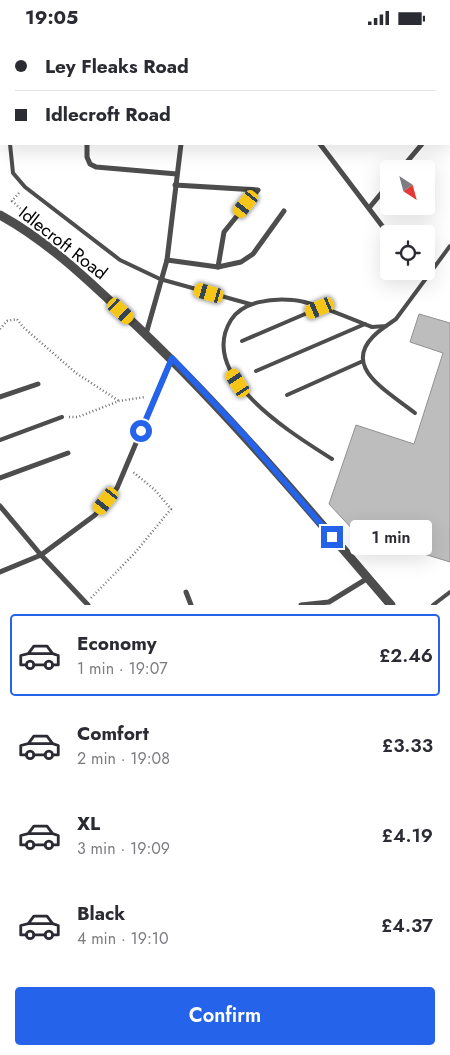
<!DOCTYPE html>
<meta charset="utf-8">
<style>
body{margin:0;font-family:Jost,sans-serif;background:#f2f2f3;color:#2b2b33;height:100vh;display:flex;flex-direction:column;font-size:19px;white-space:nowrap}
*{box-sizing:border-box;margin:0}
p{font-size:16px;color:#7c7c81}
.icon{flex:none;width:28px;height:28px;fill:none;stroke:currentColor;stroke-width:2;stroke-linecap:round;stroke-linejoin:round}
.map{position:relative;height:570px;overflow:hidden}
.panel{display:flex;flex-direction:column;background:#fff;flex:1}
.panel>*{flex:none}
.guide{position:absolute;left:0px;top:0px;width:450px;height:110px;box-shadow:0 5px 20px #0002;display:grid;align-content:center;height:110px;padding:0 15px;background:#fff}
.needle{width:32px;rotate:144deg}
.controls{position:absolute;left:380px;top:125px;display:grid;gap:10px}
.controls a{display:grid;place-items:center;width:55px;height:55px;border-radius:5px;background:#fff;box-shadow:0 5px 20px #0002;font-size:25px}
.end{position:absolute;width:22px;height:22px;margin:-11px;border:6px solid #2563eb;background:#fff;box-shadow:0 0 0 2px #fff}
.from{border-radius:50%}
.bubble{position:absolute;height:35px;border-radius:5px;background:#fff;box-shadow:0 5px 20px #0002;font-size:16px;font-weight:600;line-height:35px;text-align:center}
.car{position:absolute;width:15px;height:30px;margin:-15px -8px;border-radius:6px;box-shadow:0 0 4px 1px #0007;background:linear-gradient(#f5c518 24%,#345 0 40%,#f5c518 0 76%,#345 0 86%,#f5c518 0)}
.guide b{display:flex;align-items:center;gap:18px;height:48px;font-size:19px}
.guide b+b{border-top:1px solid #e1e1e2}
.guide i{width:12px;height:12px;background:#2b2b33}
ul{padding:9px 0 0;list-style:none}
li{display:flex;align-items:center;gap:15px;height:82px;margin:0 10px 8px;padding:0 5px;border:2px solid transparent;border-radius:5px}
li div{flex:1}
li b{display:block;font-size:19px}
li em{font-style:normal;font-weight:600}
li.selected{border-color:#2563eb}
li>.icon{width:45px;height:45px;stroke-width:1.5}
.primary-button{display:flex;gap:10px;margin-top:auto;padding:10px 15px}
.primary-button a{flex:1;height:58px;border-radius:5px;background:#2563eb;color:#fff;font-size:20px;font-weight:600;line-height:58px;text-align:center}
.status{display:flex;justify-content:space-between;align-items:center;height:35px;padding:0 25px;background:#fff;direction:ltr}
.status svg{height:14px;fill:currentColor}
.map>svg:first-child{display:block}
.building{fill:#bdbdbd;stroke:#919191}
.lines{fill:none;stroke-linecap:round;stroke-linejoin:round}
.path{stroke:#6f6f6f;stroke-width:2.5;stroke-dasharray:1 2.5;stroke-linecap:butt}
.service{stroke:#4d4d4d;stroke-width:4}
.minor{stroke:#4d4d4d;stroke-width:5}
.tertiary{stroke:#4d4d4d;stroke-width:9}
.route{stroke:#2563eb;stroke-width:6}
.labels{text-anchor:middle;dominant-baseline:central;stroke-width:4;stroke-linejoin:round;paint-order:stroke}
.street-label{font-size:18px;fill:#000;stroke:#fff}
</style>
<div class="status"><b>19:05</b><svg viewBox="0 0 49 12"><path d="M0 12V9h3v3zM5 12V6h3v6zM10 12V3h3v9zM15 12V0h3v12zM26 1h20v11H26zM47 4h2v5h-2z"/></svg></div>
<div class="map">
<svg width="450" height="570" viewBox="0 0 450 570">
<rect width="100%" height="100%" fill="#fff"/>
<polygon class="building" points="419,279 450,288 450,527 356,498 329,469 356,390 414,409 443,318 410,307"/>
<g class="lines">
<g class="path">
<polyline points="19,158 12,166 23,176 21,179"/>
<polyline points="0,294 7,286 17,284 23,292 76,338 119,366"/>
<polyline points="69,382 78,382 119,366 145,362"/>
<polyline points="91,563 134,519 171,474 155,455 133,437"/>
</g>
<g class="service">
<polyline points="10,109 13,138 25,152 120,225 160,244 250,269"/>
<path d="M386 291C333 327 383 353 415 378"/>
<polyline points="242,306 319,273"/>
<polyline points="256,336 365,289"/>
<polyline points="287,360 363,326"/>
<polyline points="0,405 62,382"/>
<path d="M332 424C293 399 196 341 231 285 243 266 273 263 293 265 312 266 353 285 372 292L386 291 396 284 450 211"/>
<polyline points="433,570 450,557"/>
</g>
<g class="minor">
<polyline points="238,0 239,1"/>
<polyline points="89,1 89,0"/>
<polyline points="197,1 197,0"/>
<polyline points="347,1 348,0"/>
<polyline points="449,76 450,75"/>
<polyline points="87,109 87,122 90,129 96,132 177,139"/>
<polyline points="320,109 389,200"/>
<polyline points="401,134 422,109"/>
<polyline points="369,173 389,149"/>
<polyline points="167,225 218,232 224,197 258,155 175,150"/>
<polyline points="218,232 241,227 253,219 284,176"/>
<polyline points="146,299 167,225 181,109"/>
<polyline points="0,362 38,349"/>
<polyline points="0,443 68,418"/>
<polyline points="0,471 41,520 88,570"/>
<polyline points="0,537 41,520 95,480 117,453 172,323"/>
<polyline points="186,557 191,570"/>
<polyline points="301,570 329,567 368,543"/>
</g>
<path class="tertiary" d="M0 180C46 205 87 244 124 279 221 369 305 470 391 570"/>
</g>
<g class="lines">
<polyline class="route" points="141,396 172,323 246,402 332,502"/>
</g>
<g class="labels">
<g class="street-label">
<text transform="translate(63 208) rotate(38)">Idlecroft Road</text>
</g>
</g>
</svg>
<div class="controls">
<a><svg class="needle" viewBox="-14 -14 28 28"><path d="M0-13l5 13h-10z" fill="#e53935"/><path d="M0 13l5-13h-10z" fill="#7c7c81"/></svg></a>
<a><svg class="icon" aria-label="locate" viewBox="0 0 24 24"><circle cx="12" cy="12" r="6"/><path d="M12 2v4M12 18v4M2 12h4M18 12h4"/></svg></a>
</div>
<i class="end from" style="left:141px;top:396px"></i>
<i class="end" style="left:332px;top:502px"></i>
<div class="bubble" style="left:350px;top:485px;width:82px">1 min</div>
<i class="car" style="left:246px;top:169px;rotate:219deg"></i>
<i class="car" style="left:209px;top:258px;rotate:286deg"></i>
<i class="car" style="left:320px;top:273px;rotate:247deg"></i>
<i class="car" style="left:121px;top:276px;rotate:133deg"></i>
<i class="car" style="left:238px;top:348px;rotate:327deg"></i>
<i class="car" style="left:106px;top:466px;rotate:219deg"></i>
<div class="guide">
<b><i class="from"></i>Ley Fleaks Road</b>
<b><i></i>Idlecroft Road</b>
</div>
</div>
<section class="panel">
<ul>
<li class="selected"><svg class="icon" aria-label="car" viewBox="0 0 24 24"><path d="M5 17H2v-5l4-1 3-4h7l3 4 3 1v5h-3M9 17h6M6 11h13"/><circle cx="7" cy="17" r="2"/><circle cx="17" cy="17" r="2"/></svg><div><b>Economy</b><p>1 min · 19:07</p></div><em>£2.46</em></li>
<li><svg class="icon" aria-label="car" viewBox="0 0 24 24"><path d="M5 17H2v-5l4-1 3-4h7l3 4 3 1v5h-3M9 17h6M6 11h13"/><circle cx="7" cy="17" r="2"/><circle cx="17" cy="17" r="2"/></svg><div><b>Comfort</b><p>2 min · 19:08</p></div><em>£3.33</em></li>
<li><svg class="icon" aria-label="car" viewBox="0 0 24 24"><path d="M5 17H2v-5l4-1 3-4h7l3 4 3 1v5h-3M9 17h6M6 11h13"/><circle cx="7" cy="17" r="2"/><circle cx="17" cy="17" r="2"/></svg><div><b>XL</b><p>3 min · 19:09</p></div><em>£4.19</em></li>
<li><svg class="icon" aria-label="car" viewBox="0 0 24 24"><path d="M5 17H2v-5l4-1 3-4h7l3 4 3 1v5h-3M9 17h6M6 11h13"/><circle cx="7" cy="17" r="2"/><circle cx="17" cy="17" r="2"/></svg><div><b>Black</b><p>4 min · 19:10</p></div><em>£4.37</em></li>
</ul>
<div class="primary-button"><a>Confirm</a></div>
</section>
